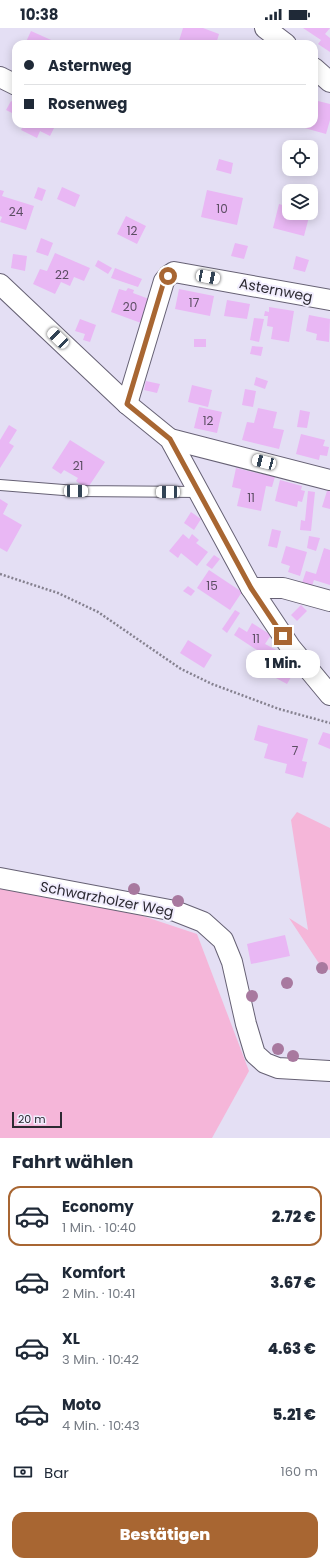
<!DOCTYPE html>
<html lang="de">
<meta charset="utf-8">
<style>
body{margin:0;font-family:Poppins,sans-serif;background:#f2f2f3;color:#1f2937;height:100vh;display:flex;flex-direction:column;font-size:15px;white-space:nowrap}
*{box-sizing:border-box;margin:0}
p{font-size:13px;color:#747a83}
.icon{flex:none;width:22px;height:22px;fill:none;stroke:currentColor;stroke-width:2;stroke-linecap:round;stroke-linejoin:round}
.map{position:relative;height:1110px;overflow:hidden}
.panel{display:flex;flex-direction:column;background:#fff;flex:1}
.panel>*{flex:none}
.top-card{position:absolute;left:12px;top:12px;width:306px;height:88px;border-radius:12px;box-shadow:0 2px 10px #0003;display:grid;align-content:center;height:88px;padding:0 12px;background:#fff}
.tools{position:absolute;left:282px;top:112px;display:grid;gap:8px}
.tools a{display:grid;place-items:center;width:36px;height:36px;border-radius:8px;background:#fff;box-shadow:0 2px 10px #0003;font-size:20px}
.scale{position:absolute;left:12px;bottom:10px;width:50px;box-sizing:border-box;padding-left:4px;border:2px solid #2c2a32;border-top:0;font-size:11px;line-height:14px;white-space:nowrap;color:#2c2a32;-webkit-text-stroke:3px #f1edfe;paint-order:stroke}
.end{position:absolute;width:18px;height:18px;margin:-9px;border:5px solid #a86632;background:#fff;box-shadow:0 0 0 2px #fff}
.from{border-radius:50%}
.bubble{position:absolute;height:28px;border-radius:12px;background:#fff;box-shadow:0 2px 10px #0003;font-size:13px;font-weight:800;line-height:28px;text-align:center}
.car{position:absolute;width:12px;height:24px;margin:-12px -6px;border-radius:5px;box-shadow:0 0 3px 1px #0007;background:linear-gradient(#fff 24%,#345 0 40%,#fff 0 76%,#345 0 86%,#fff 0)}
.top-card b{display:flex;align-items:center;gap:14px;height:38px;font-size:15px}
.top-card b+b{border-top:1px solid #e0e1e3}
.top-card i{width:10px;height:10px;background:#1f2937}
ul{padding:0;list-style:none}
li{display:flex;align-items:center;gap:12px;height:60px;margin:0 8px 6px;padding:0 4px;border:2px solid transparent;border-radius:12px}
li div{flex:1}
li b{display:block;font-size:15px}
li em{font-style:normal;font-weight:800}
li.active{border-color:#a86632}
li>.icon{width:36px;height:36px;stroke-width:1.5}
h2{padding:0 12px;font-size:18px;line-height:48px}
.pay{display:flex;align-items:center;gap:10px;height:44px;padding:0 12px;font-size:15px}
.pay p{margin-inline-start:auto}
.cta{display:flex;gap:8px;margin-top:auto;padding:8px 12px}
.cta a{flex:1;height:46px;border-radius:12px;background:#a86632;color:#fff;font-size:16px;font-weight:800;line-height:46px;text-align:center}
.status{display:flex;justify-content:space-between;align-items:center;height:28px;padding:0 20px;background:#fff;direction:ltr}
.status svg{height:11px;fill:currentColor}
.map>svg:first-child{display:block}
.green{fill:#f5b6d9}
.building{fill:#e9b7f4}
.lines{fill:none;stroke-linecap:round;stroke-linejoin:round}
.service-casing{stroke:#666174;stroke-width:12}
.minor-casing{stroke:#666174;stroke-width:22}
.path{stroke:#85818f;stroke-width:2.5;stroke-dasharray:2 2;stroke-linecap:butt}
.service{stroke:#fff;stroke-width:10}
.minor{stroke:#fff;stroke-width:20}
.tree{fill:#a8799f}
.route{stroke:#a86632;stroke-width:5}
.labels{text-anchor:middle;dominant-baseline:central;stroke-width:4;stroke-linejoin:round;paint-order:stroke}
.number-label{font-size:12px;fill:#5b4d62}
.street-label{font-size:14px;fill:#2c2a32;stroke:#f1edfe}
</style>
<div class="status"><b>10:38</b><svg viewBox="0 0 49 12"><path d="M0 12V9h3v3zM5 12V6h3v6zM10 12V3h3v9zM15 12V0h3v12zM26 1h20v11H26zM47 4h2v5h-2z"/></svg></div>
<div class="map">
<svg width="330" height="1110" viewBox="0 0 330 1110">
<rect width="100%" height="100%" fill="#e4dff4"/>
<g class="green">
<polygon points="297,784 330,800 330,942 322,940 289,890 308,902 291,792"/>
<polygon points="0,856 98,873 197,906 249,1043 212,1110 0,1110"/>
</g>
<g class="building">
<polygon points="183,0 203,0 219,6 216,16 178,16"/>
<polygon points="303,0 330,0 325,6 330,10 330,24 318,16 321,12"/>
<polygon points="31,3 60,16 25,16"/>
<polygon points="314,72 330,76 330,92 326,106 294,97 314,96"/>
<polygon points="11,73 16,76 16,87 6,82"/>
<polygon points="24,96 56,96 50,108 40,103 37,110 21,102"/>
<polygon points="219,131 233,135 231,146 216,142"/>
<polygon points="38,159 46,162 42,173 34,170"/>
<polygon points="62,159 80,167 75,179 57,171"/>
<polygon points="0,162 4,163 2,168 34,178 26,202 0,194 2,189 0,188"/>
<polygon points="207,162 243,170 237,197 201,189"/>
<polygon points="279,176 289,179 289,185 310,185 304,208 273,200"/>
<polygon points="126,188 146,198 137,216 117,206"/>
<polygon points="41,210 53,215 48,228 36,224"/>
<polygon points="235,215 248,218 244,231 231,228"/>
<polygon points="55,225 90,240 84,253 74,249 70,258 61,254 55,266 33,256 40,241 47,243"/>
<polygon points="13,226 27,228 25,243 11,240"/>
<polygon points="296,228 309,232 305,244 293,241"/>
<polygon points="98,232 112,240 108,246 95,238"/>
<polygon points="115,240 142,251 138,259 111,250"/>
<polygon points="128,260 134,262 133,265 149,271 141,295 111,284 119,261 126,263"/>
<polygon points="179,261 214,268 210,288 175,281"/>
<polygon points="227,272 250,276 247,291 224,288"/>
<polygon points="269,279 294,283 289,314 271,311 273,299 267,298 268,288 264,288 265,283 269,284"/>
<polygon points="309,287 330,291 329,314 316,312 317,306 306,303"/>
<polygon points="254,290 264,291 259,314 250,312"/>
<polygon points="80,291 96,297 90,314 83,312 85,306 75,303"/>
<rect x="194" y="311" width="12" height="8"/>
<polygon points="252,318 263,319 261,328 250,326"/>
<polygon points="256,349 268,353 265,361 254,357"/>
<polygon points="146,353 160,356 157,365 144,362"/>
<polygon points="192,357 212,362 208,379 188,374"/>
<polygon points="245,361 256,363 253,379 242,377"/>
<polygon points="199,379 222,384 217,405 194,400"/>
<polygon points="258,380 277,384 273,400 284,402 279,421 242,412 247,394 254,395"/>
<polygon points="300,382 310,384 307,400 297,399"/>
<polygon points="9,397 17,402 9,415 14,418 0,440 0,412"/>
<polygon points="301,406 325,412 323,418 329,419 327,428 320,427 319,432 296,426"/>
<polygon points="70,412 105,434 87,461 76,453 78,450 64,442 61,446 52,440"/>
<polygon points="236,440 261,446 262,441 276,445 272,459 266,458 261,483 237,478 241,461 232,459"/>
<polygon points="280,452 302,458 301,462 305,463 302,474 298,473 297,479 275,473"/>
<polygon points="308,463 315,464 311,503 300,502 301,492 305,493"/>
<polygon points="327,463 330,463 330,481 322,479"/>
<polygon points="0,471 8,476 3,486 22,497 7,524 0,520"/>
<polygon points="191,484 201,491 194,502 184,495"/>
<polygon points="272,501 281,503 277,520 268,518"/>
<polygon points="183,506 189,511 192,506 199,512 196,515 208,524 197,538 181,525 178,530 169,523"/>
<polygon points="309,508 320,510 316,523 307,520"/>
<polygon points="286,518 307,524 300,548 288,544 290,538 281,535"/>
<polygon points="324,520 330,522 330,557 314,552 312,558 302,555 306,543 316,546"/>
<polygon points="214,527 220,531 212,541 206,537"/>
<polygon points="209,542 242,564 230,582 197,560"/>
<polygon points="188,558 195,563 191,568 183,563"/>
<polygon points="301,577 307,583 297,593 291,587"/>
<polygon points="235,582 240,585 227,605 222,601"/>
<polygon points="252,595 271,607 265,616 282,625 279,630 297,639 287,656 259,641 265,632 258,628 260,624 234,607 239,599 247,604"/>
<polygon points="188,612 212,627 204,640 180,625"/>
<polygon points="258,697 308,711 302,733 307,734 303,750 285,745 287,736 264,730 268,716 254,712"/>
<polygon points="323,704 330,706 330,721 318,716"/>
<polygon points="285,907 290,928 251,936 247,916"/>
</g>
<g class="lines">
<defs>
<polyline id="service" points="0,457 76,463 199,464"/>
<g id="minor">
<polyline points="265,0 286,16"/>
<polyline points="314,40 330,54"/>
<polyline points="0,49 16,57"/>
<polyline points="0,256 127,376 170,411 251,560 291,620 330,667"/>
<polyline points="127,376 164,253 168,248 174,244 330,272"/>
<polyline points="170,411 330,452"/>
<polyline points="251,560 283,560 330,573"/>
<polyline points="0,850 175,883 203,894 223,912 232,934 246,996 255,1026 265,1035 278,1040 330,1043"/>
</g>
</defs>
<use href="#service" class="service-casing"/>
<use href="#minor" class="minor-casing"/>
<polyline class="path" points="0,546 58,565 98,584 181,641 212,656 279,681 330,695"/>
<use href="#service" class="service"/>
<use href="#minor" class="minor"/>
</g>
<g class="tree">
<circle cx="134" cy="861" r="6"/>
<circle cx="178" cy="873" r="6"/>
<circle cx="322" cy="940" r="6"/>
<circle cx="287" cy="955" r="6"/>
<circle cx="252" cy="968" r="6"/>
<circle cx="278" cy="1021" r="6"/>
<circle cx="293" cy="1028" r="6"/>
</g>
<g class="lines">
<polyline class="route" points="168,248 164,253 127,376 170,411 251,560 283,608"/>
</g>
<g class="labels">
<g class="number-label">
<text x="222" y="180">10</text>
<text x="16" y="183">24</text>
<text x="132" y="202">12</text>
<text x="62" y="246">22</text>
<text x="194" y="274">17</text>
<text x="130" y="278">20</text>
<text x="208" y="392">12</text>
<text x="78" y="437">21</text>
<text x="251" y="469">11</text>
<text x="212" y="557">15</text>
<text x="256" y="610">11</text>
<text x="295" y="722">7</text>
</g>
<g class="street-label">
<text transform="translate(276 262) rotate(11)">Asternweg</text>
<text transform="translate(107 871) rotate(11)">Schwarzholzer Weg</text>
</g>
</g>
</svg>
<div class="tools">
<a><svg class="icon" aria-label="locate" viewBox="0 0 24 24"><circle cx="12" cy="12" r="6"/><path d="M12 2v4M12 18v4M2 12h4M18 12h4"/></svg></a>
<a><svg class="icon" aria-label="layers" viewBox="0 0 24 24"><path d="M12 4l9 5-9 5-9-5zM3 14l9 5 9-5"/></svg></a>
</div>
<div class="scale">20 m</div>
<i class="end from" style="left:168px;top:248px"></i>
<i class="end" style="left:283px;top:608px"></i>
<div class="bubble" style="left:246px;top:622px;width:74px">1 Min.</div>
<i class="car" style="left:208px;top:249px;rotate:101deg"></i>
<i class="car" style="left:58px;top:310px;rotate:314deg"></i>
<i class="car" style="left:264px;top:434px;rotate:285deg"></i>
<i class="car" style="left:76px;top:463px;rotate:90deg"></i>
<i class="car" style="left:168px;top:464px;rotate:270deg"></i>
<div class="top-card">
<b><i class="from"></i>Asternweg</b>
<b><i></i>Rosenweg</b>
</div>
</div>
<section class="panel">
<h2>Fahrt wählen</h2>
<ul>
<li class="active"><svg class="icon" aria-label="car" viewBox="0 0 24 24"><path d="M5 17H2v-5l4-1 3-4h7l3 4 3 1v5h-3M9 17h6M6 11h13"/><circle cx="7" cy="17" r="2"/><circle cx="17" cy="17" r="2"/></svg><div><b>Economy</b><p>1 Min. · 10:40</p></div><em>2.72 €</em></li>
<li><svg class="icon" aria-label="car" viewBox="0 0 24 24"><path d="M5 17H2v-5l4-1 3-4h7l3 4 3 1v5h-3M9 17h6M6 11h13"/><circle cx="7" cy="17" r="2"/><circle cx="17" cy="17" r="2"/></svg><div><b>Komfort</b><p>2 Min. · 10:41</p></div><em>3.67 €</em></li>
<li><svg class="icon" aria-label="car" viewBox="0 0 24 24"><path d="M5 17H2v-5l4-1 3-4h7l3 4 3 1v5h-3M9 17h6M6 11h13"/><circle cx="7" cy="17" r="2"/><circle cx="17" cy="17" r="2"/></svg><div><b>XL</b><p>3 Min. · 10:42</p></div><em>4.63 €</em></li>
<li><svg class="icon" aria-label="car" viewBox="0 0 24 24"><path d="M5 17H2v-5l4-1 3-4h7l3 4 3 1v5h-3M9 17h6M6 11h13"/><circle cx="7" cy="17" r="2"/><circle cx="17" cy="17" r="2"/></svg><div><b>Moto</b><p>4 Min. · 10:43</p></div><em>5.21 €</em></li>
</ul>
<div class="pay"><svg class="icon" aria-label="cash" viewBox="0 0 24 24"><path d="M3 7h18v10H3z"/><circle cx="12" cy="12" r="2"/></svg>Bar<p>160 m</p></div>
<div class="cta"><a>Bestätigen</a></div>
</section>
